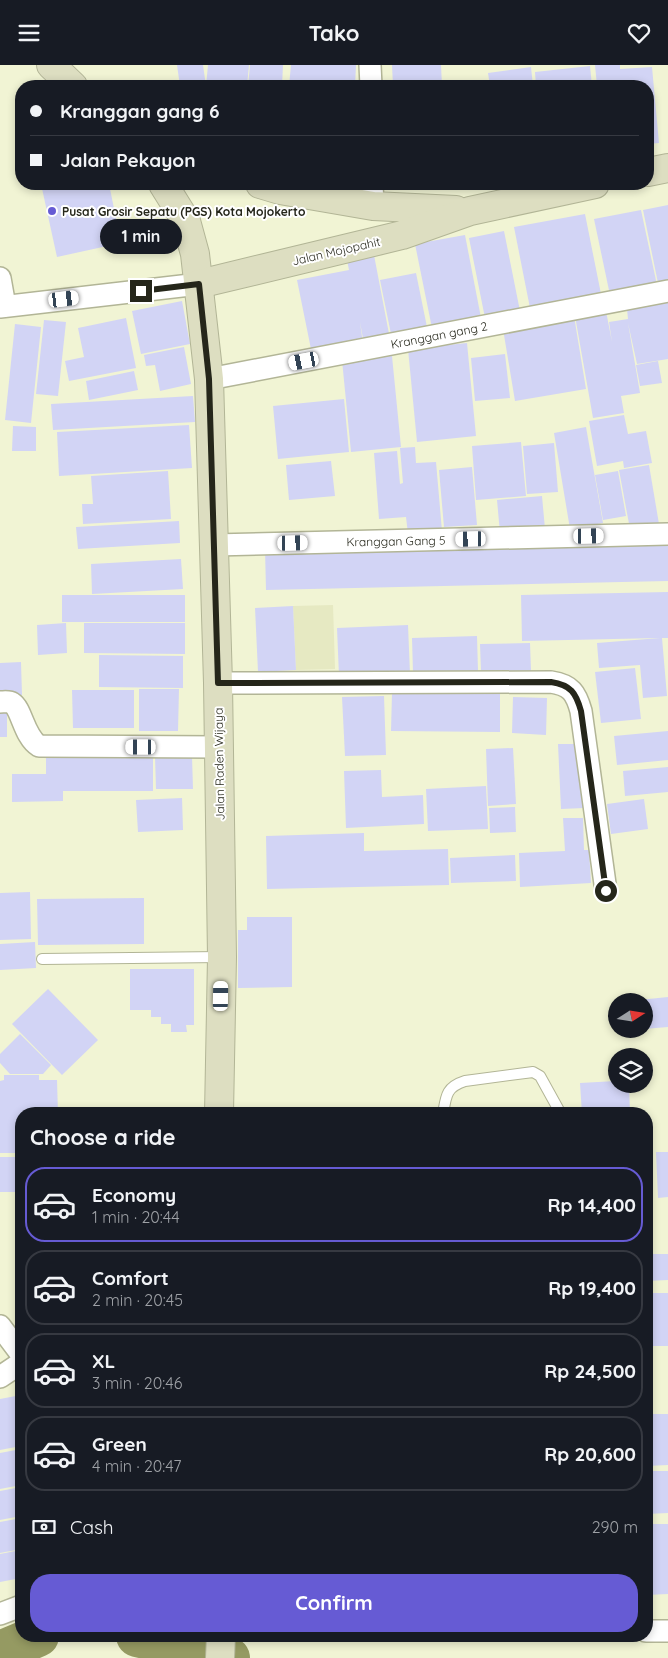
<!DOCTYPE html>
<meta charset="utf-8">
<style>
body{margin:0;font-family:Quicksand,sans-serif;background:#242831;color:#f1f3f6;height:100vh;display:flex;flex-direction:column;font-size:19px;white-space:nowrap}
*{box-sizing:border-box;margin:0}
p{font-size:16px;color:#9ea1a6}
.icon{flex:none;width:28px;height:28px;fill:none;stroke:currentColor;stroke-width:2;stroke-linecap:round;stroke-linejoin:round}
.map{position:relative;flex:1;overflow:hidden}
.panel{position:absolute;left:15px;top:1042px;width:638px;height:535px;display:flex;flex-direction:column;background:#171b24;border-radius:20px;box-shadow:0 2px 8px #0003}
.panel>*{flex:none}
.banner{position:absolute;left:15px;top:15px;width:639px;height:110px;border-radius:20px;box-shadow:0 2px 8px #0003;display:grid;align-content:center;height:110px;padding:0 15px;background:#171b24}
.needle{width:32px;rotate:78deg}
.fabs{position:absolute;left:608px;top:928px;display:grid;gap:10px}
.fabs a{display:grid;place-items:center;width:45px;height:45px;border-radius:50%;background:#171b24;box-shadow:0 2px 8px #0003;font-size:25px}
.end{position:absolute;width:22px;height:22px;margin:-11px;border:6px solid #25261a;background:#fff;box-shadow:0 0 0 2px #fff}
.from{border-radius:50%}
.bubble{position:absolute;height:35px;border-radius:18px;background:#171b24;box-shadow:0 2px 8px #0003;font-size:16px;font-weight:700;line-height:35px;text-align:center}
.car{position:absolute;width:15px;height:30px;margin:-15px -8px;border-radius:6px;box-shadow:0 0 4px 1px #0007;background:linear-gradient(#fff 24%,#345 0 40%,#fff 0 76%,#345 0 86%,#fff 0)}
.banner b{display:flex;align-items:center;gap:18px;height:48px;font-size:19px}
.banner b+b{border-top:1px solid #363941}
.banner i{width:12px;height:12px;background:#f1f3f6}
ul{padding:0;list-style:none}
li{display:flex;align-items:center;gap:15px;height:75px;margin:0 10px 8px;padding:0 5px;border:2px solid #363941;border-radius:20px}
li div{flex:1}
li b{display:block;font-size:19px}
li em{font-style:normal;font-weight:700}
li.selected{border-color:#665bd4}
li>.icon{width:45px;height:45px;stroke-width:1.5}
h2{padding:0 15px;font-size:22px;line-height:60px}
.pay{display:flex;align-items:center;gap:12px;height:55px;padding:0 15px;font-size:19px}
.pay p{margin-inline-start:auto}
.action{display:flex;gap:10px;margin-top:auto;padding:10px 15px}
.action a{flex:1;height:58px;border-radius:20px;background:#665bd4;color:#fff;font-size:20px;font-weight:700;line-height:58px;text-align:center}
header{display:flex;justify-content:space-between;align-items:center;height:65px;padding:0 15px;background:#171b24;font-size:22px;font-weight:700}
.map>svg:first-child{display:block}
.built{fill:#e6e9c2}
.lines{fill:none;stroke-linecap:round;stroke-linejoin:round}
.river{stroke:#959a62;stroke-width:42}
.building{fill:#d2d4f5}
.service-casing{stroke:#b2b596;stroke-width:12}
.minor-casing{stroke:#b2b596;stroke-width:24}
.secondary-casing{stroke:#b2b596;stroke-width:30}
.service{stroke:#fff;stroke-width:10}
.minor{stroke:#fff;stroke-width:21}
.secondary{stroke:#dddec1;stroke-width:28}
.route{stroke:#25261a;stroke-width:6}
.poi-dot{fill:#665bd4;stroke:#fff;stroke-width:2}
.labels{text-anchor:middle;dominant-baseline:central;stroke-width:4;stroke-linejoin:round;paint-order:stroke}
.poi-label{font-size:12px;font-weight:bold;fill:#25261a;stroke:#fff;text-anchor:start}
.street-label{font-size:12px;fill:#25261a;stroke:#fff}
</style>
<header><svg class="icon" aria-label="menu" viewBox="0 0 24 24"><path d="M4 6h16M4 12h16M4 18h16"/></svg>Tako<svg class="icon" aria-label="heart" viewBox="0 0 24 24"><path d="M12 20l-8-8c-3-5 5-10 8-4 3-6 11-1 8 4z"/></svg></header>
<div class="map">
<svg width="668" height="1593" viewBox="0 0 668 1593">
<rect width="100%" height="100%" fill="#f1f4d4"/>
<polygon class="built" points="333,540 335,604 296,605 293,541"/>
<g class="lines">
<g class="river">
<polyline points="137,1571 229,1593"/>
<polyline points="0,1587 38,1571"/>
</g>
</g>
<g class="building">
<polygon points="177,0 203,0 206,21 180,21"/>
<polygon points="208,0 249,0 247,21 206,21"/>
<polygon points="250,0 283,0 282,21 248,21"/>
<polygon points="291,0 356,0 355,21 289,21"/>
<polygon points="392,0 441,0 442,21 393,21"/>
<polygon points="595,0 620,0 620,4 652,2 659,78 648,79 648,21 597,21"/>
<polygon points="590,1 592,21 536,21 535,7"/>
<polygon points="531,2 533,21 490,21 488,8"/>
<polygon points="41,119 109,119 121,178 57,192"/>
<polygon points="668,140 668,216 658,218 643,145"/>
<polygon points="641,145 657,220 610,230 594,154"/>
<polygon points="585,149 601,229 530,243 514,162"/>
<polygon points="504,166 521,251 486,258 469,173"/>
<polygon points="465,170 482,258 433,268 415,179"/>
<polygon points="374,190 390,274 364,279 360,257 363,279 312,289 297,215 349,205 347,195"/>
<polygon points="416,208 428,267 392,274 380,215"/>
<polygon points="182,236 190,279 141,289 132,246"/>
<polygon points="668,236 668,294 637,299 628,258 640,328 621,331 624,348 593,353 575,251 606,246 612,277 609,257 628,254 627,244"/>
<polygon points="574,251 586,324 515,336 503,264"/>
<polygon points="126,253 136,303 69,316 65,296 84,292 78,263"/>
<polygon points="44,255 66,257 58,331 36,329"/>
<polygon points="15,259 41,262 31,358 5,355"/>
<polygon points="467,278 476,371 417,377 408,284"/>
<polygon points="184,282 191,319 160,326 155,300 146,301 144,290"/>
<polygon points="505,289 510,333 475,336 471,293"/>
<polygon points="392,291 401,382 351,387 342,295"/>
<polygon points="658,296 662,318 640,321 636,300"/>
<polygon points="134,306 138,325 89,335 86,316"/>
<polygon points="193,331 195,357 53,365 51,339"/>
<polygon points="344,334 349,387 278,394 273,341"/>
<polygon points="624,350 628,369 646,366 652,398 624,403 623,396 597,401 589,356"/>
<polygon points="189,360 192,403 59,411 57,367"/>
<polygon points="13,361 36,362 36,386 12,386"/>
<polygon points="586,362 603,458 570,464 554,368"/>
<polygon points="521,377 526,431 476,435 472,381"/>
<polygon points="554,378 558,427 527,429 523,381"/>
<polygon points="415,382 416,398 436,397 442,466 408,469 406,452 379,454 374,388 397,386 400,419 403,418 400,383"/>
<polygon points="331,396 335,431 289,435 286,400"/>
<polygon points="649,400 659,459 630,464 619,405"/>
<polygon points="472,402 477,460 444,462 439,405"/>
<polygon points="168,406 171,454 83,459 82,439 93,439 91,411"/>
<polygon points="618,406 626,451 603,455 595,410"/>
<polygon points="542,431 545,464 500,468 497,435"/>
<polygon points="179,456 180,478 78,484 76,462"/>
<polygon points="668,476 668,516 266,525 265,484"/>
<polygon points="181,494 183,524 92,529 91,499"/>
<polygon points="668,527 668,573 662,573 667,631 643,633 640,600 599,603 597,578 660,573 522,576 521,530"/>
<rect x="62" y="530" width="123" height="27"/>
<polygon points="293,541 296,605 258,607 255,543"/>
<polygon points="66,558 67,588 38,590 37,560"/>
<polygon points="84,558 185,558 185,589 84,588"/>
<polygon points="408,560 410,609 339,611 337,563"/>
<polygon points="477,571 478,606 413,608 412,573"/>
<polygon points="530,578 531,606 481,607 480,579"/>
<polygon points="99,590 183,591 183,623 99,622"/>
<polygon points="21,597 22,630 0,631 0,598"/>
<polygon points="635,603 641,654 601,658 595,607"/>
<polygon points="139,624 179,624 178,666 139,666"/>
<polygon points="72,625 134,625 134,663 73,663"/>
<polygon points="392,628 500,629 500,667 391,666"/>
<polygon points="384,631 386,690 345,691 342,632"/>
<polygon points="513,632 547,633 546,670 512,668"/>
<rect x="0" y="642" width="7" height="30"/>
<polygon points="668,666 668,695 617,700 614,671"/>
<polygon points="558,679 581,679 584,743 561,744"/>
<polygon points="513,683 516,739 488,741 486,684"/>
<polygon points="153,688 153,726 63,726 63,736 12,737 12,709 46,709 46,689"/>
<polygon points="155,691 192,691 193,724 156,724"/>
<polygon points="668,702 668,727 625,731 623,706"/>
<polygon points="381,705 382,732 423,730 424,759 346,763 344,706"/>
<polygon points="486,721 488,764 428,766 426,724"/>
<polygon points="182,733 183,765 138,767 136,735"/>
<polygon points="644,734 648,764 611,769 607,739"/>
<polygon points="515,742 516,767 490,768 489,743"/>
<polygon points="563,753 583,753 584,785 589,785 591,818 520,822 519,788 565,786"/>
<polygon points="364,768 364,786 448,784 449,820 267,824 266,771"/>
<polygon points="515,790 516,816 451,818 450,793"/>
<polygon points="30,827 31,874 0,875 0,828"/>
<polygon points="144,833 144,879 38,880 37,834"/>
<polygon points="247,852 292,852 292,922 238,923 238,865 247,865"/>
<polygon points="35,877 36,903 0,905 0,879"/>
<polygon points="130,904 194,904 194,960 186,960 187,967 171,967 171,959 161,959 161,952 151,952 151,945 130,945"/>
<polygon points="48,924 98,975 62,1010 12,959"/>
<polygon points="668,932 668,962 644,964 644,936 639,936 639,935"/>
<polygon points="20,969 51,1000 43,1009 10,1009 0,998 0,989"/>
<polygon points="4,1010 39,1010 39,1015 57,1015 58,1049 21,1049 21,1088 0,1088 0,1016 4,1015"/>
<polygon points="616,1016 616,1019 629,1019 630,1049 582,1049 580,1018"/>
<polygon points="656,1087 668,1087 668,1132 658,1133"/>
<rect x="0" y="1092" width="21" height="35"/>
<polygon points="646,1189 668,1189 668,1215 647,1216"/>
<rect x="646" y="1228" width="22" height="53"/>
<polygon points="653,1320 653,1349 668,1349 668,1400 646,1401 646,1321"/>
<polygon points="21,1330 21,1381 0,1385 0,1334"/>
<polygon points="21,1384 21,1420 0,1424 0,1388"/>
<polygon points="646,1406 668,1406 668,1448 646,1449"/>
<polygon points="21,1422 21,1451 0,1455 0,1426"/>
<polygon points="21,1453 21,1484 0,1488 0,1457"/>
<polygon points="646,1459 668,1459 668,1529 646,1530"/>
<polygon points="21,1485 21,1513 0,1517 0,1489"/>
</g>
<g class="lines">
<defs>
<g id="service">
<polyline points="42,894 221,892"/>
<path d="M443 1049C446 1031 446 1022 465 1016L533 1007 540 1011 561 1049"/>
</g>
<g id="minor">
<polyline points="370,0 371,21"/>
<polyline points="372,119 373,141"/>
<polyline points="0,213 5,241"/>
<polyline points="0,242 199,219"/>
<polyline points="209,314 668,226"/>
<polyline points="214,480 668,469"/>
<path d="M218 618 551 617C571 620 576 628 581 646L606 826"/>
<path d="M0 637C4 637 9 636 12 638 22 644 24 672 39 681L218 682"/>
<polyline points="0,1261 21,1289"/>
<polyline points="0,1312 21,1298"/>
<polyline points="0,1549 21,1541"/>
<polyline points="646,1566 668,1566"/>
</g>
<g id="secondary">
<polyline points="51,0 73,21"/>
<polyline points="648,107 668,103"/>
<polyline points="163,119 186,156 195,189 209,314 218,618 222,892 219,1049"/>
<polyline points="260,119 280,125 373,141 456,145"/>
<polyline points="199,219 402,170 470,146 595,119"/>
<polyline points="220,1593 221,1571"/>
</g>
</defs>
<use href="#service" class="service-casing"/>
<use href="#minor" class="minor-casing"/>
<use href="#secondary" class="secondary-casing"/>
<use href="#service" class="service"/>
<use href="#minor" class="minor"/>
<use href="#secondary" class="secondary"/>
</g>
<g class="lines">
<path class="route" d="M141 226 199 219 209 314 218 618 551 617C571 620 576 628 581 646L606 826"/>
</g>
<circle class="poi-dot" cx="52" cy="146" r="5"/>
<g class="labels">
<g class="poi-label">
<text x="62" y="146">Pusat Grosir Sepatu (PGS) Kota Mojokerto</text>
</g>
<g class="street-label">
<text transform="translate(336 186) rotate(-13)">Jalan Mojopahit</text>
<text transform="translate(439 270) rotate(-11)">Kranggan gang 2</text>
<text transform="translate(396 476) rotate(-1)">Kranggan Gang 5</text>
<text transform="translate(219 699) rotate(-91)">Jalan Raden Wijaya</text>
</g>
</g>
</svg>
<div class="fabs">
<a><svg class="needle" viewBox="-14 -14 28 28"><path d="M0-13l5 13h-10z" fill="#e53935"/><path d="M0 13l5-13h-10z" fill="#9ea1a6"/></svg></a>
<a><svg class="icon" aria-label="layers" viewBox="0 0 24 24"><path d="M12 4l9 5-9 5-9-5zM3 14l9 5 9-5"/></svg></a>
</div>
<i class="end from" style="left:606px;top:826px"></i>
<i class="end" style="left:141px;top:226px"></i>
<div class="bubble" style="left:100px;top:154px;width:82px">1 min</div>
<i class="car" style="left:64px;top:234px;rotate:83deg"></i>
<i class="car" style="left:304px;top:296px;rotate:259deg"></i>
<i class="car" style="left:589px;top:471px;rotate:89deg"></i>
<i class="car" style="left:471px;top:474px;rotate:269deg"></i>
<i class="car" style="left:293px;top:478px;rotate:89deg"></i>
<i class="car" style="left:141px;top:682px;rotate:270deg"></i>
<i class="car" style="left:221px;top:931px;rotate:1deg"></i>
<div class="banner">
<b><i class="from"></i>Kranggan gang 6</b>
<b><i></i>Jalan Pekayon</b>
</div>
<section class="panel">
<h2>Choose a ride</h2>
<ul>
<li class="selected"><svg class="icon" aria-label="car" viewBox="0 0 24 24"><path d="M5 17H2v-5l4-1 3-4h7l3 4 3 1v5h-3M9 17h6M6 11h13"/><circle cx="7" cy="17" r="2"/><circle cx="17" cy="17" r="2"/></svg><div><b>Economy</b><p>1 min · 20:44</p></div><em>Rp 14,400</em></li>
<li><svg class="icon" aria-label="car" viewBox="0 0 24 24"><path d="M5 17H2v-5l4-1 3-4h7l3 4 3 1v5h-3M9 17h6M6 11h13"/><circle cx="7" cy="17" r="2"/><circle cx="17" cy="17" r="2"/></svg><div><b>Comfort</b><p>2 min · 20:45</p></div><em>Rp 19,400</em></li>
<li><svg class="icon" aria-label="car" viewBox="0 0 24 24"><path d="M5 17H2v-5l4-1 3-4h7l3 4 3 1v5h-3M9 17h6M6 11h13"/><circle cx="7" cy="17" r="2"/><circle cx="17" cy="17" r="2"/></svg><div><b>XL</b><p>3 min · 20:46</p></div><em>Rp 24,500</em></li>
<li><svg class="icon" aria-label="car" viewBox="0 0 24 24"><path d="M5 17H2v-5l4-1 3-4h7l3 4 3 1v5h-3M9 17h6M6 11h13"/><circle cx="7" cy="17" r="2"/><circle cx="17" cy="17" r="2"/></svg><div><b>Green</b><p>4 min · 20:47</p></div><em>Rp 20,600</em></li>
</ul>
<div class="pay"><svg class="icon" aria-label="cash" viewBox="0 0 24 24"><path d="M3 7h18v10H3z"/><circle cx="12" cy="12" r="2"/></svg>Cash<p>290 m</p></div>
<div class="action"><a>Confirm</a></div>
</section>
</div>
